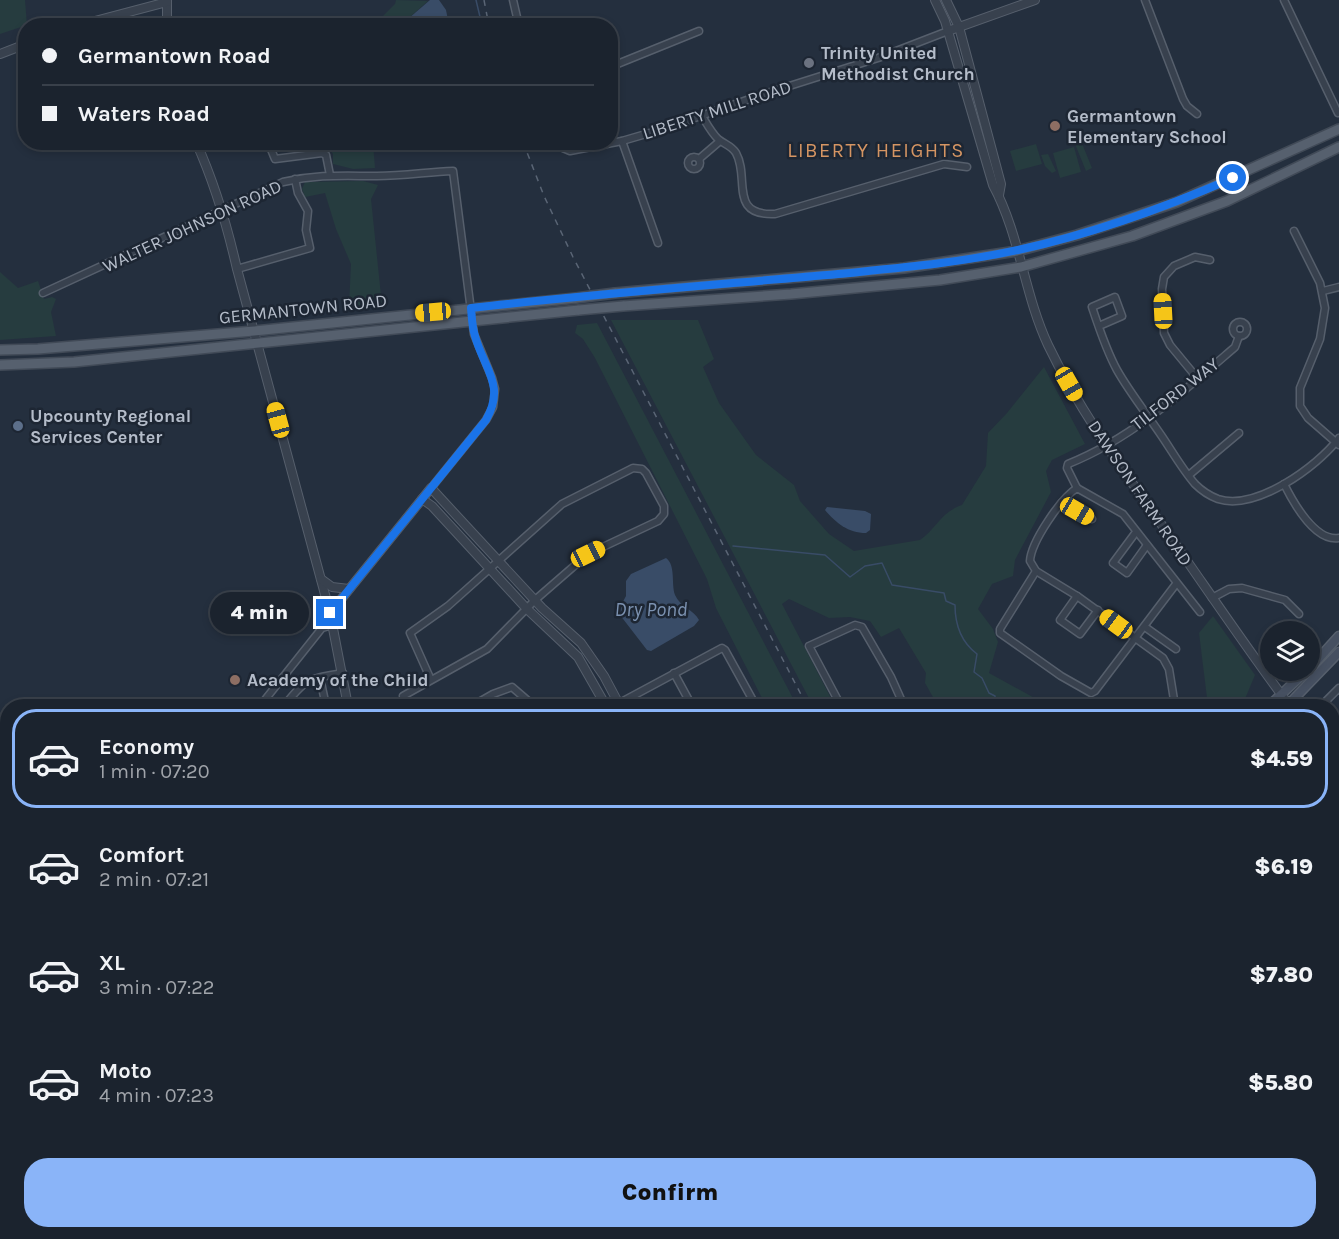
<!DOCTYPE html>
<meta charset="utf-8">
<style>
body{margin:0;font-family:Karla,sans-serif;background:#282f3a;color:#f1f3f6;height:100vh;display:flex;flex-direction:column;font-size:22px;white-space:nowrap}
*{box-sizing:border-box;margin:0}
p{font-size:20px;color:#a0a4aa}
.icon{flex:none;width:33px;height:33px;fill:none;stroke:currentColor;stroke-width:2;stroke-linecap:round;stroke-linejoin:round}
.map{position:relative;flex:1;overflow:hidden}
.drawer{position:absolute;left:0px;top:699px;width:1340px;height:540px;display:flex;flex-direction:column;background:#1b232e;border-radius:24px 24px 0 0;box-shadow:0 3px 9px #0003,0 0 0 2px #39404a}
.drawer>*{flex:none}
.guide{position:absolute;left:18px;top:18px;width:600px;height:132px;border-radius:24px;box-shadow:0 3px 9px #0003,0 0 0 2px #39404a;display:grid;align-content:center;height:132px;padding:0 24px;background:#1b232e}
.controls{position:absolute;left:1260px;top:621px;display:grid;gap:12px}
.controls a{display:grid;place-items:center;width:60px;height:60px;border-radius:50%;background:#1b232e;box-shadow:0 3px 9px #0003,0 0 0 2px #39404a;font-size:30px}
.end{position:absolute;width:27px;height:27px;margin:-14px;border:8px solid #1a73e8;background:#fff;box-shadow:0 0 0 3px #fff}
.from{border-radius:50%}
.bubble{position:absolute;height:42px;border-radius:21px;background:#1b232e;box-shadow:0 3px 9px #0003,0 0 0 2px #39404a;font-size:20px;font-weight:800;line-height:42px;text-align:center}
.car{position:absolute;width:18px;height:36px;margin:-18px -9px;border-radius:8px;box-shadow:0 0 4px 2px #0007;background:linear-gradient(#f5c518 24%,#345 0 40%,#f5c518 0 76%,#345 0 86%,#f5c518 0)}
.guide b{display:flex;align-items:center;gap:21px;height:57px;font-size:22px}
.guide b+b{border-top:2px solid #39404a}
.guide i{width:15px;height:15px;background:#f1f3f6}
ul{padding:10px 0 0;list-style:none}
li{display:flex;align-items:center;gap:18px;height:99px;margin:0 12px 9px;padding:0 12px;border:3px solid transparent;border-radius:24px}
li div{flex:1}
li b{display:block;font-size:22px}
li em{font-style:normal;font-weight:800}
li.active{border-color:#8ab4f8}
li>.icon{width:54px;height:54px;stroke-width:1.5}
.button{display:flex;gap:12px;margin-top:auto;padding:12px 24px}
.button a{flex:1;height:69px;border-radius:24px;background:#8ab4f8;color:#111;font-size:24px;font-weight:800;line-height:69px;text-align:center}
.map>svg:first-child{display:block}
.green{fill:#263c3f}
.water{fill:#394c67}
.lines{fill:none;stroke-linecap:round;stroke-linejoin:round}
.stream{stroke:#394c67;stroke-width:1.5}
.minor-casing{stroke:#565f6c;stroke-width:9}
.tertiary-casing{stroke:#565f6c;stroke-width:10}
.secondary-casing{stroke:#565f6c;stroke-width:11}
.primary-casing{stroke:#414a57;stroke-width:12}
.minor{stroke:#38414e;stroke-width:6}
.tertiary{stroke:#38414e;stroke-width:8}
.secondary{stroke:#465061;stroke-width:8}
.primary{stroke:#56606e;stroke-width:9}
.rail{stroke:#5a6575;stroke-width:1.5;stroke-dasharray:6 6;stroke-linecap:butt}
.primary-bridge-casing{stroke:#414a57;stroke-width:12;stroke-linecap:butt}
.primary-bridge{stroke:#56606e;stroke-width:9}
.route{stroke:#1a73e8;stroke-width:8}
.worship-dot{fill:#6b7280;stroke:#1d2633;stroke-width:2}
.education-dot{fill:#8d6e63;stroke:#1d2633;stroke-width:2}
.service-dot{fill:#5c6f8a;stroke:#1d2633;stroke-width:2}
.labels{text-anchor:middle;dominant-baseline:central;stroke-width:5;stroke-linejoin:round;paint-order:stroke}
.poi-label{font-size:18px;font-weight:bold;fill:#b4bcc9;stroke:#1d2633;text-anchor:start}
.street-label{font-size:18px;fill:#b4bcc9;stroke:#1d2633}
.neighbourhood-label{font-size:20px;letter-spacing:1.5px;fill:#d59563;stroke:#1d2633}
.water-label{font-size:20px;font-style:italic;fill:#7c92b1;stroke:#1d2633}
</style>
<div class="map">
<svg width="1339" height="1239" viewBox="0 0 1339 1239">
<rect width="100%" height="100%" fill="#242f3e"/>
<g class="green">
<polygon points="0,0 25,0 27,25 0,34"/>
<polygon points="396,0 428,1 401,25 373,26 395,4"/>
<polygon points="1081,141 1092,168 1086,171 1075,144"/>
<polygon points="325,143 373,143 375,168 353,169 333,164 333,154"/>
<polygon points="1036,144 1042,164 1016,171 1010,151"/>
<polygon points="1074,147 1081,172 1060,178 1053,153"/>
<polygon points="1048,154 1056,171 1052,173 1045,166 1041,155"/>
<polygon points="363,181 378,185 371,199 382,305 349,306 351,264 336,229 325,193 305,197 302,189 305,182"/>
<polygon points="0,272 18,288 38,281 44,299 52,297 56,299 51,312 56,336 0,340"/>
<path d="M611 320H698L714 359 703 367 719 403 756 455 794 485 800 501 829 534 854 551 920 540C937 528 941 512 962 505L986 466 988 433 1007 413 1044 367 1085 444 1052 460 1046 471 1051 492 1015 560 1013 576 992 584 978 609 993 629 998 642 989 673 1049 706H938L925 683 926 673 899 628 881 637 870 621 850 617 829 618 789 599 782 604 835 706H813Z"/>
<polygon points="597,323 797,706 766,706 716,608 707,579 595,358 583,339 575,333 577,325"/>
<polygon points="1213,616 1255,675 1242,706 1208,706 1199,633"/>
<polygon points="2,814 7,814 7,839 0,830 0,816"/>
<polygon points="1332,880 1339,886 1339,1003 1332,998"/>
<polygon points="1332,1145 1339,1147 1339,1228 1335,1231 1333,1239 1289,1239 1252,1232 1332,1232"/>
<polygon points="963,1232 999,1232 985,1239 966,1239"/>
<polygon points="1091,1232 1166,1232 1154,1239 1095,1239"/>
</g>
<g class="water">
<polygon points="430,0 439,0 446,10 449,25 401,25"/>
<path d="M827 507 865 511 871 514 870 530 866 533C848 533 836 523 825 510Z"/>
<path d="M666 558C676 565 671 584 675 595 680 607 694 610 699 620L694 626 651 651 647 650 620 615 618 611 626 596V581L631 574Z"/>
</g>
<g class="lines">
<g class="stream">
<polyline points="476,0 481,21 485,26"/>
<path d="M733 546 825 555 850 577 865 566 882 563 892 585 944 593 946 601 955 605C955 625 961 642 977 654L974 672 982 678 989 693 995 696V706"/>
<polyline points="1332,929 1339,931"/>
<polyline points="1332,1196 1339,1197"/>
</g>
<defs>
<g id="minor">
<polyline points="513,0 519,26"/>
<polyline points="1145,0 1183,99 1187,106 1197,114"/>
<polyline points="1284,0 1338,113"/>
<polyline points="610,67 699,31"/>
<path d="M702 116C707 124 711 132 718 139 724 144 732 146 736 153 750 178 728 216 775 214L944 164 967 167"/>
<polyline points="622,141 658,243"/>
<polyline points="268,142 275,159 322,153 326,155 330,175"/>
<polyline points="560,142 563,148 570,151 622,141 663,129 764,94 878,58 948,31"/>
<polyline points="198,147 207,142"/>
<circle cx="694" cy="163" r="6"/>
<polyline points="699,159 720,141"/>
<polyline points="1294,231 1320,283 1325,308 1320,339 1300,388 1300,406 1308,418 1339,445"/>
<polyline points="237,269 310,248 306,230 308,211 298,193 295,179"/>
<polyline points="1323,291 1339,287"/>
<path d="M43 293 283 182C318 174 343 176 377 176 403 176 428 172 453 171L474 334 492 378 495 389 493 407 486 420 431 488"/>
<circle cx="1240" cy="329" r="7"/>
<path d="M1099 326 1122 316 1115 297 1092 307C1099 328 1106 350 1117 370 1130 393 1147 414 1161 435 1172 451 1182 469 1195 484 1201 490 1210 496 1218 499 1256 511 1317 467 1339 438"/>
<polyline points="1198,379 1170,345 1164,333 1162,289 1164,277 1174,266 1195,257 1210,260"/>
<polyline points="1189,475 1239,433"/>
<path d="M1284 484C1293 502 1315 542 1339 538"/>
<path d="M1077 488 1067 468 1068 464C1131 439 1184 391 1235 347L1239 336"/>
<polyline points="1062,502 1092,519"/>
<polyline points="1136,532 1113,563 1127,573 1147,545"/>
<polyline points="1036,571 1077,596 1163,658 1169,669 1175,706"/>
<path d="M1176 584 1095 691 1091 693 1061 676 1000 633V629L1036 571 1030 561C1031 542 1061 498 1077 488L1123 514 1200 612"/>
<polyline points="1077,596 1060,620 1080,634 1098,610"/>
<polyline points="1212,598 1229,589 1242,588 1285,600 1299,614"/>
<polyline points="1145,627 1176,649"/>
<polyline points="674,673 692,706"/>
<polyline points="320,678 326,706"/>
<polyline points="403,696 487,649 535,600 588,554 658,521 664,514 664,506 646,473 642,469 633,468 562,504 448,606 410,633 431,680"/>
<polyline points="260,706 322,628 333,625"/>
<path d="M284 706C306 678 308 679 343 673"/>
<polyline points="472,706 493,694 512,687 534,706"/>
<polyline points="614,706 722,648 725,650 756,706"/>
<polyline points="841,706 809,646 855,625 862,627 891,677 904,706"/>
<polyline points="1321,706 1339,688"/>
<polyline points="1332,781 1339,775"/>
<polyline points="1332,835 1339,841"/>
<polyline points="1332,1038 1339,1042"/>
<polyline points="1332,1105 1339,1106"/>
<polyline points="222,1232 232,1239"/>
<polyline points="478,1232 481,1239"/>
<polyline points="624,1232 626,1239"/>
<polyline points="149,1239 155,1232"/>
<polyline points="253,1239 260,1232"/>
<polyline points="929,1239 931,1232"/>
</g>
<g id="tertiary">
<polyline points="167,0 167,26"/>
<path d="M935 0 945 21 993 185C1020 235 1024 294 1048 345 1083 418 1132 482 1178 548 1215 601 1251 654 1289 705"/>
<polyline points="946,0 959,27 1001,184 999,195"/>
<polyline points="76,26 167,2"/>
<polyline points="948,31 1035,0"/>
<polyline points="0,54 26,44"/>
<path d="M196 142C215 184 227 225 237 269L330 613 348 706"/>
<polyline points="422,499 432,506 526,608 578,657 606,706"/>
<polyline points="321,579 332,587 349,589"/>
<polyline points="330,613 431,488 542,608 581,643 604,676 620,706"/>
<polyline points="855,1232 881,1239"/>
</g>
<g id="secondary">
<polyline points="1310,668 1339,636"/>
<polyline points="1269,706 1307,670"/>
<polyline points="1287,706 1339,652"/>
<polyline points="0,972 8,984"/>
<path d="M0 1013C7 1035 6 1057 0 1079"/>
<polyline points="0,1087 8,1078"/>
<polyline points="0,1116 8,1106"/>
</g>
<g id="primary">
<polyline points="615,293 904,268 1017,251 1077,235 1177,202 1339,129"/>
<polyline points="623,306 791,294 940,280 1021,267 1132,236 1227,201 1339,147"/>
<polyline points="0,350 38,349 254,331 576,298"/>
<polyline points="0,365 74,362 579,310"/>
</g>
</defs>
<use href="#minor" class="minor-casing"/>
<use href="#tertiary" class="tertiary-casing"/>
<use href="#secondary" class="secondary-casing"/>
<use href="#primary" class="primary-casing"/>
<use href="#minor" class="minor"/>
<use href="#tertiary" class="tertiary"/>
<use href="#secondary" class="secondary"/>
<use href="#primary" class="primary"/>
<g class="rail">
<polyline points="484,0 489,26"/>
<polyline points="523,142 544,196 573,257 807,706"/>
<polyline points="1082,1232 1086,1239"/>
</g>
<defs>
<g id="primary-bridge">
<polyline points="576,298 615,293"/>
<polyline points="579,310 623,306"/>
</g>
</defs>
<use href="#primary-bridge" class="primary-bridge-casing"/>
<use href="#primary-bridge" class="primary-bridge"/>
</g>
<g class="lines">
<path class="route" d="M330 613 486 420C506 385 484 369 475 336 472 327 472 318 471 308 593 294 715 285 838 274 898 268 959 263 1018 250 1092 234 1164 208 1233 178"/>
</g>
<circle class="worship-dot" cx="809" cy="63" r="6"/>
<g class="education-dot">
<circle cx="1055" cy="126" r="6"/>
<circle cx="235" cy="680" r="6"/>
</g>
<circle class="service-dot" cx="18" cy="426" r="6"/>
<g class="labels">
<g class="poi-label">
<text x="821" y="53">Trinity United<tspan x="821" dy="21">Methodist Church</tspan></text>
<text x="1067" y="116">Germantown<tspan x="1067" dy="21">Elementary School</tspan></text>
<text x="30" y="416">Upcounty Regional<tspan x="30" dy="21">Services Center</tspan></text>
<text x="247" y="680">Academy of the Child</text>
</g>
<g class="street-label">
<text transform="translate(717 110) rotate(-18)">LIBERTY MILL ROAD</text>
<text transform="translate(192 226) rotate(-25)">WALTER JOHNSON ROAD</text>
<text transform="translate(303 309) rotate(-6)">GERMANTOWN ROAD</text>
<text transform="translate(1175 394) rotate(-38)">TILFORD WAY</text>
<text transform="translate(1140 493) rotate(56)">DAWSON FARM ROAD</text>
</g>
<g class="neighbourhood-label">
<text x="876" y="150">LIBERTY HEIGHTS</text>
</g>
<g class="water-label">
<text x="651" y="609">Dry Pond</text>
</g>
</g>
</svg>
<div class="controls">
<a><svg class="icon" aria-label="layers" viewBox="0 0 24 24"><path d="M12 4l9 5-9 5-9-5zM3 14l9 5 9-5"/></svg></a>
</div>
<i class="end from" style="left:1233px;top:178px"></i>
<i class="end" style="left:330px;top:613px"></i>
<div class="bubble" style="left:210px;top:592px;width:99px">4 min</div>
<i class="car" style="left:1163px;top:311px;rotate:357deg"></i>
<i class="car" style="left:433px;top:312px;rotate:265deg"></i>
<i class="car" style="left:1069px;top:384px;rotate:150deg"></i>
<i class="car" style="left:278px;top:420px;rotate:345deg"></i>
<i class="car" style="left:1077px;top:511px;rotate:120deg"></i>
<i class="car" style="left:588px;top:554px;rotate:64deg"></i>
<i class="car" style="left:1116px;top:624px;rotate:306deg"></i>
<div class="guide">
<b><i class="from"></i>Germantown Road</b>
<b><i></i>Waters Road</b>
</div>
<section class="drawer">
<ul>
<li class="active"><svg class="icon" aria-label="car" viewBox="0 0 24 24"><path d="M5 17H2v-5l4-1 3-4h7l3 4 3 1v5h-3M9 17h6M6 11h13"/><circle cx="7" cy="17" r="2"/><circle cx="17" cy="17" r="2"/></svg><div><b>Economy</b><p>1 min · 07:20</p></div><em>$4.59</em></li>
<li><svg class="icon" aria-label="car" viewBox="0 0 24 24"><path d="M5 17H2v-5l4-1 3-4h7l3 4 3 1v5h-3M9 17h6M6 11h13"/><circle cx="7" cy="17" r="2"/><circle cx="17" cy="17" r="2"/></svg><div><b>Comfort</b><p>2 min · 07:21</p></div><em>$6.19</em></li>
<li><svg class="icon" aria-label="car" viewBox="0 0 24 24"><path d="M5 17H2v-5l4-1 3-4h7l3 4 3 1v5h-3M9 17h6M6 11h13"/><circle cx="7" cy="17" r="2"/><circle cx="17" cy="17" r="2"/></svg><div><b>XL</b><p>3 min · 07:22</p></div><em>$7.80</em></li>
<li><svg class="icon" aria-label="car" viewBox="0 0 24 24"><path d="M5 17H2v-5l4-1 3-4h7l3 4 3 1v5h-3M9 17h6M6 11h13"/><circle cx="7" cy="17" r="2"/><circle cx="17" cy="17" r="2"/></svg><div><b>Moto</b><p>4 min · 07:23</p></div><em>$5.80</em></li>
</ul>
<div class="button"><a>Confirm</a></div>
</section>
</div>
